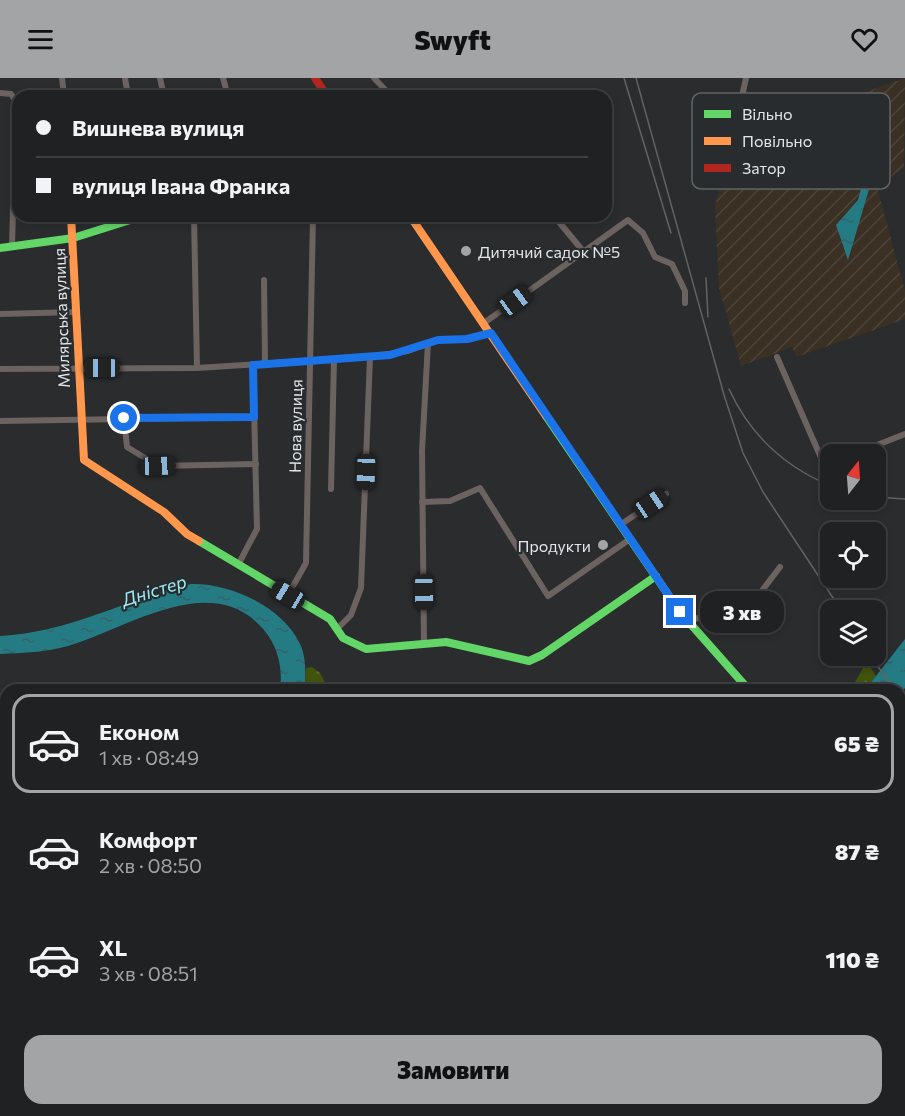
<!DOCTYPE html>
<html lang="uk">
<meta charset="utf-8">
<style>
body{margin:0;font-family:Commissioner,sans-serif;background:#28292a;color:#f1f3f6;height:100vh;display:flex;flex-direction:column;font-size:22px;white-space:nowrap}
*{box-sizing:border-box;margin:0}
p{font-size:20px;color:#a2a3a5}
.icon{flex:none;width:33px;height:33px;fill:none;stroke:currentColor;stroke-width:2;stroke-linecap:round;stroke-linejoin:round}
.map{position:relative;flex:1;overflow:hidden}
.panel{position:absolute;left:0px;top:606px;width:906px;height:432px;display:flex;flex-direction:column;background:#202122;border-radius:18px 18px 0 0;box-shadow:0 3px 9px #0003,0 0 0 2px #3d3e40}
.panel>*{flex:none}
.top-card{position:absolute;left:12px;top:12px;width:600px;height:132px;border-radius:18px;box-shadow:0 3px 9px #0003,0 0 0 2px #3d3e40;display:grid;align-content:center;height:132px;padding:0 24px;background:#202122}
.needle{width:39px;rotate:17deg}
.controls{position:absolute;left:820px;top:366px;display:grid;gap:12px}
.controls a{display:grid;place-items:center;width:66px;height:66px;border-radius:12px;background:#202122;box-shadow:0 3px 9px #0003,0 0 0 2px #3d3e40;font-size:30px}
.end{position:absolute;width:27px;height:27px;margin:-14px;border:8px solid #1a73e8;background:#fff;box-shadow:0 0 0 3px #fff}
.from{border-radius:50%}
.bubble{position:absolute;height:42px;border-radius:18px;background:#202122;box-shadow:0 3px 9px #0003,0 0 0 2px #3d3e40;font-size:20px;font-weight:800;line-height:42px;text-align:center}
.car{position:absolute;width:18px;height:36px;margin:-18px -9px;border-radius:8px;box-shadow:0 0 4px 2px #0007;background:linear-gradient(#222 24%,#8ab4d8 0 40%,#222 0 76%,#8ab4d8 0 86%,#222 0)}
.top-card b{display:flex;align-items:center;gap:21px;height:57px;font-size:22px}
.top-card b+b{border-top:2px solid #3d3e40}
.top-card i{width:15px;height:15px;background:#f1f3f6}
ul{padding:10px 0 0;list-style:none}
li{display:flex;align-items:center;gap:18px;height:99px;margin:0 12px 9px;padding:0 12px;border:3px solid transparent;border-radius:18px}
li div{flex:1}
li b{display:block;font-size:22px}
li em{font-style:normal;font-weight:800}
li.selected{border-color:#a2a4a6}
li>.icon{width:54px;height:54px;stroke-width:1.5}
.action{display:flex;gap:12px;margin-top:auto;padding:12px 24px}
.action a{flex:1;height:69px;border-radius:18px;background:#a2a4a6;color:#111;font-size:24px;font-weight:800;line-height:69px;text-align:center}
header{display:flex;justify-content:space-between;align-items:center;height:78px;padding:0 24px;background:#a2a4a6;color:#111;font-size:27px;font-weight:800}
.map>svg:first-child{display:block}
.industrial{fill:url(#industrial-furrows)}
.forest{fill:url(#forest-firs)}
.cemetery{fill:url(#cemetery-stones)}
.water{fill:url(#water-ripples)}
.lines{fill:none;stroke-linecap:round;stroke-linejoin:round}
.street{stroke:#6c6260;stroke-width:6}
.fast{stroke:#63d668;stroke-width:8}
.slow{stroke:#ff974d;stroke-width:8}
.jam{stroke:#b3261e;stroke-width:8}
.rail{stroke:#666261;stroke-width:1.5}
.route{stroke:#1a73e8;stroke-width:8}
.poi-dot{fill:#a2a4a6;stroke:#292c2f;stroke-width:2}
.labels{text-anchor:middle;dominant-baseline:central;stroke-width:4.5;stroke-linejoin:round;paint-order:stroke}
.poi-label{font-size:16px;fill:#e3e5e7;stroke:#292c2f;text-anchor:start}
.street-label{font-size:16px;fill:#e3e5e7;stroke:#292c2f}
.water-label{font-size:18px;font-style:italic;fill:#9aedf7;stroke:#292c2f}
.key{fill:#292c2f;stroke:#616466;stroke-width:1.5}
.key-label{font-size:16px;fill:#e3e5e7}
</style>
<header><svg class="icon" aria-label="menu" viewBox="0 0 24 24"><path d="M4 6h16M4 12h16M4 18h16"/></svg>Swyft<svg class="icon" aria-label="heart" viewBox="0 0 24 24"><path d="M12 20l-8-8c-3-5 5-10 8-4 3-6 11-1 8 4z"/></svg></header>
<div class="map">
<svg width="905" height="1038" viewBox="0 0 905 1038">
<defs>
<pattern id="industrial-furrows" width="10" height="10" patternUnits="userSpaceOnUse" patternTransform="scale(1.5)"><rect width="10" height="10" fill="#3a3024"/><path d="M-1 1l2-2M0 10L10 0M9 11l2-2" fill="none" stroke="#4d4439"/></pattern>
<pattern id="forest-firs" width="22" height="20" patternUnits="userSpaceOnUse" patternTransform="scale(1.5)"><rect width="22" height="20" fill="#40540b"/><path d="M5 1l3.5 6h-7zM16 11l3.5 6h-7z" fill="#5b6c2f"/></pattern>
<pattern id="cemetery-stones" width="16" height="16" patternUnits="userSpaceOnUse" patternTransform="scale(1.5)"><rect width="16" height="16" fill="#334114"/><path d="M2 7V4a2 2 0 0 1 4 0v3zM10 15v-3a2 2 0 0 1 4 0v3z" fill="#505c36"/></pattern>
<pattern id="water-ripples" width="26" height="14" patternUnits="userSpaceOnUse" patternTransform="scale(1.5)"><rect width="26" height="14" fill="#257b84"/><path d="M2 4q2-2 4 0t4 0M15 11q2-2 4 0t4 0" fill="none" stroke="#336368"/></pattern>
</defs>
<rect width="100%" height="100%" fill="#2a2c2e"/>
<polygon class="industrial" points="905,0 904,89 877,109 905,213 905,241 797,279 792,269 741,288 719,210 715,130 721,99 750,86 765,98 836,63 820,41 871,12"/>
<g class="forest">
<path d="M867 584 876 598 865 612H847C856 607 860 593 867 584Z"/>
<polygon points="312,589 320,595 329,612 305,612 306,590"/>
</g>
<polygon class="cemetery" points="141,1032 194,1032 196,1038 135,1038"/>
<g class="water">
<polygon points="852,69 873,98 848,182 836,147 858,122 862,107 841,81"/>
<path d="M191 506C231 505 283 529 300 566 307 581 305 596 305 612H280C283 590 278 569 264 552 212 490 127 551 68 568 46 574 23 575 0 576V558C68 555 126 521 191 506Z"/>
<polygon points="905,561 905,610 900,615 900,612 865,612"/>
</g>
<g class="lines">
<g class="street">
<polyline points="62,0 64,18"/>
<polyline points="125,0 128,18"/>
<polyline points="160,0 164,18"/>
<polyline points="223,0 228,18"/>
<polyline points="374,0 391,18"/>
<polyline points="0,15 11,16 16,23 12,169"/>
<polyline points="739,32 746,0"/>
<polyline points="194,138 197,290"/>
<polyline points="554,138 583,173"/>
<polyline points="264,202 265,285"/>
<polyline points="0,236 77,234"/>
<polyline points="484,245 628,142 643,155 655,179 672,186 685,213 685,225"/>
<polyline points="777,279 822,382 831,388"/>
<polyline points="0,291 197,290 370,279 408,273 438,262 467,261 491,255"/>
<polyline points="124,340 127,369 158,388 256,386"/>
<polyline points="0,343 254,339"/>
<polyline points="854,376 905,356"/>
<polyline points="331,411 334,281"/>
<polyline points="422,424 450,423 480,410 548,518 630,461"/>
<polyline points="620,447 666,416"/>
<polyline points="238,487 257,451 253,287"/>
<polyline points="288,517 306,485 313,138"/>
<polyline points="688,544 761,514 780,489"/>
<polyline points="337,551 351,537 361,510 370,279"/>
<polyline points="424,565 422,373 428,265"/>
<polyline points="900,923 905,930"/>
<polyline points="900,1026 905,1024"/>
<polyline points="414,1032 418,1038"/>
<polyline points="596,1032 631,1038"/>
<polyline points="765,1032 766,1038"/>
<polyline points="578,1038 582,1032"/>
<polyline points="874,1038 888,1032"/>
</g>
<g class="fast">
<polyline points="0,170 73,160 143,138"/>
<polyline points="546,338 680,534 749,612"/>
<polyline points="199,463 330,541 343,560 366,571 446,564 529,583 542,577 656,498"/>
<polyline points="900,814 905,819"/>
<polyline points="645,1032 648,1038"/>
</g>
<g class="slow">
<polyline points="71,138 84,382 164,434 187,456 199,463"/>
<polyline points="410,138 546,338"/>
</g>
<g class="jam">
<polyline points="315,0 327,18"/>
<polyline points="0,780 6,779"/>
<polyline points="98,1038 105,1032"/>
</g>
<g class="rail">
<polyline points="624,0 671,155"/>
<polyline points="636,0 724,317 743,375 763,414 841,532"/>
<polyline points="706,200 708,239"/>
<path d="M729 311C750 357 785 389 831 408"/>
<polyline points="876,419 905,421"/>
<polyline points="871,578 894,612"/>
<polyline points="900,622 905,629"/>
</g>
</g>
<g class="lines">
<polyline class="route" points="124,340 254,339 253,287 390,277 438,262 467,261 491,255 680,534"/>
</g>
<g class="poi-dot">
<circle cx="466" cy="173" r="6"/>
<circle cx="603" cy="467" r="6"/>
</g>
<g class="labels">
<g class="poi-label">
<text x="478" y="173">Дитячий садок №5</text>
<text x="591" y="467" text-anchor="end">Продукти</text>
</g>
<g class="street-label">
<text transform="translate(61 240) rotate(-92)">Милярська вулиця</text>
<text transform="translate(295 348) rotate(-89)">Нова вулиця</text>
</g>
<g class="water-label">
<text transform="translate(154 512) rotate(-17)">Дністер</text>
</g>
</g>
<rect x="692" y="15" width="198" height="96" rx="9" class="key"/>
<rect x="704" y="32" width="27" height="8" fill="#63d668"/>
<rect x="704" y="59" width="27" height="8" fill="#ff974d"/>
<rect x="704" y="86" width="27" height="8" fill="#b3261e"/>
<g class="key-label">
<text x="742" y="42">Вільно</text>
<text x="742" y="69">Повільно</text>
<text x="742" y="96">Затор</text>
</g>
</svg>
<div class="controls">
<a><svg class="needle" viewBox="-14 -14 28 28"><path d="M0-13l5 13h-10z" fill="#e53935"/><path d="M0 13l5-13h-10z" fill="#a2a3a5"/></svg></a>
<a><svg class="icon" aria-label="locate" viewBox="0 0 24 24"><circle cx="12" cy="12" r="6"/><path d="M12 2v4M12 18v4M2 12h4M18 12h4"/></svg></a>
<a><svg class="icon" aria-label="layers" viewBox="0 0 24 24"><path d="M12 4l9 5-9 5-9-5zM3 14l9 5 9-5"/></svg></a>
</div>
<i class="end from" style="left:124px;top:340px"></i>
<i class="end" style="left:680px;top:534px"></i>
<div class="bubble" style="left:700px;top:513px;width:84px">3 хв</div>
<i class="car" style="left:515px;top:223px;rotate:54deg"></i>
<i class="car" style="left:102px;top:290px;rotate:270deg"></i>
<i class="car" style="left:158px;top:388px;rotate:88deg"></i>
<i class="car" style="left:366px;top:394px;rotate:182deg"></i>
<i class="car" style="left:651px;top:426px;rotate:56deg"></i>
<i class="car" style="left:424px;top:514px;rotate:179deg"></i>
<i class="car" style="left:288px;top:517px;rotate:301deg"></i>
<div class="top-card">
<b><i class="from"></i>Вишнева вулиця</b>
<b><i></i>вулиця Івана Франка</b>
</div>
<section class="panel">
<ul>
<li class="selected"><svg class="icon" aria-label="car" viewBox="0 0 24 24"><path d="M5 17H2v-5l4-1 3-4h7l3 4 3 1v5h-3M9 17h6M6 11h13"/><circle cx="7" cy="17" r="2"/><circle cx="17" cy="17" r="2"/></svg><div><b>Економ</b><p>1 хв · 08:49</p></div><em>65 ₴</em></li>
<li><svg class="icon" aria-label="car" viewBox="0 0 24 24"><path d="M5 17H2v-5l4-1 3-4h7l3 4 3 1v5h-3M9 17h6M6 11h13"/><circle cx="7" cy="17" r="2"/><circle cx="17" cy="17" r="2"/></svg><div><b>Комфорт</b><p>2 хв · 08:50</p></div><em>87 ₴</em></li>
<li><svg class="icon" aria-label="car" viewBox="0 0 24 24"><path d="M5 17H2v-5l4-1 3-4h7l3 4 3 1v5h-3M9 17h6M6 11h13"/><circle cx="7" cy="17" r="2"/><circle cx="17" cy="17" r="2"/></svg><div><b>XL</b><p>3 хв · 08:51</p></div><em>110 ₴</em></li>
</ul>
<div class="action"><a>Замовити</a></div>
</section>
</div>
